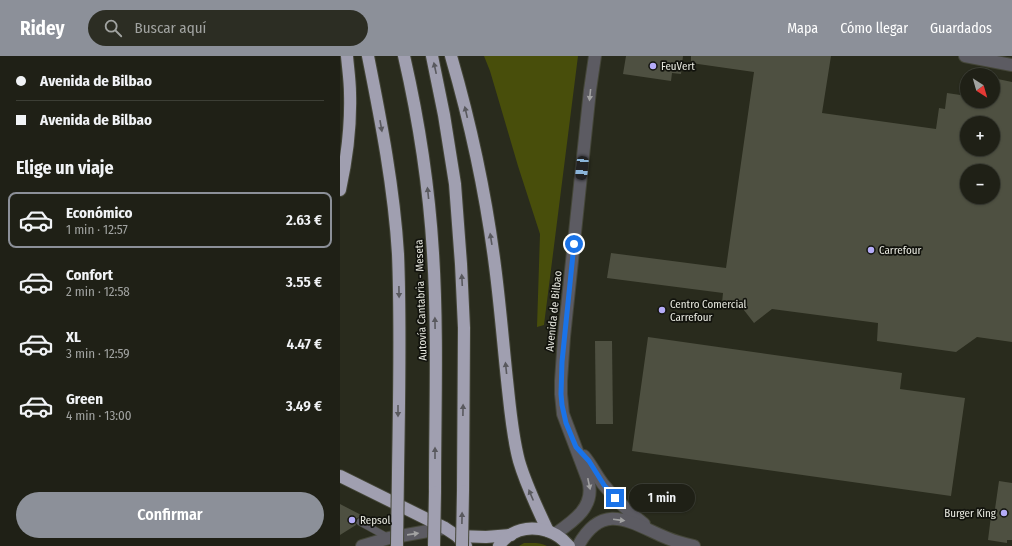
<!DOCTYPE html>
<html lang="es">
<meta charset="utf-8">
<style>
body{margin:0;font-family:"Fira Sans Condensed",sans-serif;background:#2c2d23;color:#f1f3f6;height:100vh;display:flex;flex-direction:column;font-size:15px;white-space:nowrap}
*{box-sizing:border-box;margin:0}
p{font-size:13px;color:#a1a3a1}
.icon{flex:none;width:22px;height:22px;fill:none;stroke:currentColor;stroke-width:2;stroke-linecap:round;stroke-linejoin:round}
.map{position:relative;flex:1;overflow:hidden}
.side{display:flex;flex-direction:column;background:#1f2016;width:340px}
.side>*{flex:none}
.top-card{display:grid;align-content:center;height:88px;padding:0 16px;background:#1f2016}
.needle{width:26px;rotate:143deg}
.fabs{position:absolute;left:620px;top:12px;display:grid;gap:8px}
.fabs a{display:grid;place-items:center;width:40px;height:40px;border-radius:50%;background:#1f2016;box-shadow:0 1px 3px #0004,0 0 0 1px #3c3e35;font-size:20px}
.end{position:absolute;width:18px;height:18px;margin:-9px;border:5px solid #1a73e8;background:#fff;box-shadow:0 0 0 2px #fff}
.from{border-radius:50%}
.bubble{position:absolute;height:28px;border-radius:14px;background:#1f2016;box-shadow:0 1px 3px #0004,0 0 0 1px #3c3e35;font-size:13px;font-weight:600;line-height:28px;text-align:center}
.car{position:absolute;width:12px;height:24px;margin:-12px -6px;border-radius:5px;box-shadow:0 0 3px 1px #0007;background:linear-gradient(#222 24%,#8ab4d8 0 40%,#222 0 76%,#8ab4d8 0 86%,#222 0)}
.top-card b{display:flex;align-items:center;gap:14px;height:38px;font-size:15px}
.top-card b+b{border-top:1px solid #3c3e35}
.top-card i{width:10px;height:10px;background:#f1f3f6}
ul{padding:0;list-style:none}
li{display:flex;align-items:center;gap:12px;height:56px;margin:0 8px 6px;padding:0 8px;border:2px solid transparent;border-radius:8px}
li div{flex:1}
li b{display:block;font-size:15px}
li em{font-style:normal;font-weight:600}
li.active{border-color:#8c9099}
li>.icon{width:36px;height:36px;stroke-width:1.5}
h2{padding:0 16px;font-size:18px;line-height:48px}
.action{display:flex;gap:8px;margin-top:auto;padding:8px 16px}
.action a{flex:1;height:46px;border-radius:24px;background:#8c9099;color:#fff;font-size:16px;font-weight:600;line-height:46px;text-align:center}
header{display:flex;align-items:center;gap:24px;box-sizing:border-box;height:56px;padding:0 20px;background:#8c9099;color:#fff}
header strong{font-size:19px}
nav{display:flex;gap:22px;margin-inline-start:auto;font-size:14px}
.search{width:280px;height:36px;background:#2c2d23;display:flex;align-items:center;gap:10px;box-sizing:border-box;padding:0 14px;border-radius:22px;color:#a1a3a1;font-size:15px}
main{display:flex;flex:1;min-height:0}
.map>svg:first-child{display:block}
.green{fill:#484e0b}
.building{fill:#4e5041;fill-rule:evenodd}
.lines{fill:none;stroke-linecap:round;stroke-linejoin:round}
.lane-casing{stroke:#444638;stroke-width:8}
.street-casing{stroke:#444638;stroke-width:14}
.highway-casing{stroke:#444638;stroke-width:14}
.lane{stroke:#5c5b62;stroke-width:7}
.street{stroke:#5c5b62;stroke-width:12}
.highway{stroke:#a09fb0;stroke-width:12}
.highway-bridge-casing{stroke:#444638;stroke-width:14;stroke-linecap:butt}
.highway-bridge{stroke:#a09fb0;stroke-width:12}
.oneway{fill:#59595e}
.oneway2{fill:#a2a2a2}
.route{stroke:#1a73e8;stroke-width:5}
.poi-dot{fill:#b5acf8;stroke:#12130d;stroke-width:1.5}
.labels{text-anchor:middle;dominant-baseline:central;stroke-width:3.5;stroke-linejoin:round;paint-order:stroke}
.poi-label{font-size:11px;fill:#e9eae1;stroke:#12130d;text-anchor:start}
.street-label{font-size:11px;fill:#e9eae1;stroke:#12130d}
</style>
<header>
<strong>Ridey</strong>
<div class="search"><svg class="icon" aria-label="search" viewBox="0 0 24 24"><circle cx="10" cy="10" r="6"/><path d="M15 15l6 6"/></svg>Buscar aquí</div>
<nav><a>Mapa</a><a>Cómo llegar</a><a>Guardados</a></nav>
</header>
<main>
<section class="side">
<div class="top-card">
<b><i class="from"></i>Avenida de Bilbao</b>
<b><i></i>Avenida de Bilbao</b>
</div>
<h2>Elige un viaje</h2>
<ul>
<li class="active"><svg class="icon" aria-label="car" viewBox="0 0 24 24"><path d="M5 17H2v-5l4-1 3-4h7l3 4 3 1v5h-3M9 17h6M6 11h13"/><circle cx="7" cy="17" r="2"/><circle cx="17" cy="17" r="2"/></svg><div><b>Económico</b><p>1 min · 12:57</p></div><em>2.63 €</em></li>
<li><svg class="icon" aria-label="car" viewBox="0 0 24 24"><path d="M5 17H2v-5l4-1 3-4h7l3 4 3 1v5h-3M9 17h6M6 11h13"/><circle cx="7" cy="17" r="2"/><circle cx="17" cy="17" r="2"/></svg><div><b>Confort</b><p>2 min · 12:58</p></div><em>3.55 €</em></li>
<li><svg class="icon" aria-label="car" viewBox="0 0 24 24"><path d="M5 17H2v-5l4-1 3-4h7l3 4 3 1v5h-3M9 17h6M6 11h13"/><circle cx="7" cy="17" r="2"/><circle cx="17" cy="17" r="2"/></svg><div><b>XL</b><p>3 min · 12:59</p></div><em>4.47 €</em></li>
<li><svg class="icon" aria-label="car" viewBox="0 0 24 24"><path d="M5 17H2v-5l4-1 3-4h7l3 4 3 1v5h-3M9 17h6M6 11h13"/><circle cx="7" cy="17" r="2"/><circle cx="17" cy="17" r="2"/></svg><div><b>Green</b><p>4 min · 13:00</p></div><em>3.49 €</em></li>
</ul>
<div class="action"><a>Confirmar</a></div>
</section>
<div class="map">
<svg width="672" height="490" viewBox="0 0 672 490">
<rect width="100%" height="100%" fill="#292b1d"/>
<g class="green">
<polygon points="144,0 238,0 204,269 197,271 200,178 178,110 150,15"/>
<path d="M184 487C192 487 200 486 207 490H179Z"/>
</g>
<g class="building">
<polygon points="286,0 343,0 341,18 332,17 331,25 283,18"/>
<path d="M351 0H491L482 57 596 73 599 52 605 53 607 37 627 40V45H653V22L672 26V286L637 281 616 296 537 285 538 267 432 253 414 267 400 249 382 247 383 237 267 222 271 197 386 212 414 16 351 7ZM627 67H653V93H627ZM627 115H653V141H627Z"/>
<polygon points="308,281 562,317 560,333 625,342 611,440 292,395"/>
<polygon points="255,285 272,285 273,368 256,368"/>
<polygon points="659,425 672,427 672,484 667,484 667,487 648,484 651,460 654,460"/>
<polygon points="0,448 27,462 25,463 20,461 17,462 15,466 16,469 0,479"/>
</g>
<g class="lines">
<defs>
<polyline id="lane" points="20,466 49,482"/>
<g id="street">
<polyline points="625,0 672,9"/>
<path d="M244 400C251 408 256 419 263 428 275 443 289 456 304 468"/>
<path d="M215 478C234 465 256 450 248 424L223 358 221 338V325L224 281 250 34 255 0"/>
<polyline points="22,490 49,482 105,472"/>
<path d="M238 490C263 444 291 467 327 482 336 486 345 488 354 490"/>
</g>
<g id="highway">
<path d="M28 0C41 65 54 132 58 198 61 271 59 344 58 417"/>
<path d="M64 0C79 65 89 131 93 197 98 276 95 356 95 436"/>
<polyline points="92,0 104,59 115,128 121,208 124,272 123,435"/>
<path d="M111 0C131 69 146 139 155 210 160 248 163 286 167 324 170 351 172 379 179 405 186 429 197 452 208 475"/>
<path d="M0 134C7 102 11 69 10 37 10 25 8 12 7 0"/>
<polyline points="0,420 105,472 117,480 126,490"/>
<polyline points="117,480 146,481 171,479"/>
<path d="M159 490C161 486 164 484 167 481 187 466 214 472 229 490"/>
</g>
</defs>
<use href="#lane" class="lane-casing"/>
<use href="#street" class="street-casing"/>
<use href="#highway" class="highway-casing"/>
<use href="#lane" class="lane"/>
<use href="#street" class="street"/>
<use href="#highway" class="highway"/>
<defs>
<g id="highway-bridge">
<polyline points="57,490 58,417"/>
<polyline points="94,490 95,436"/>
<polyline points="122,490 123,435"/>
</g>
</defs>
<use href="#highway-bridge" class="highway-bridge-casing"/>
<use href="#highway-bridge" class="highway-bridge"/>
</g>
<defs><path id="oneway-solid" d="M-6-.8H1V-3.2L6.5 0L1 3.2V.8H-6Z"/></defs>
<g class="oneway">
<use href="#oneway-solid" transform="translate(95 12) rotate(-102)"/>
<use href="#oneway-solid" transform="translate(126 56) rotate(-103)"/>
<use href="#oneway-solid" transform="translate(41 70) rotate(80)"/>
<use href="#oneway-solid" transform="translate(88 137) rotate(-96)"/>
<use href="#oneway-solid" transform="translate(151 183) rotate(-99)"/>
<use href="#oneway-solid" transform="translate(122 224) rotate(-93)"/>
<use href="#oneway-solid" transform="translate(59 236) rotate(89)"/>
<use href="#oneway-solid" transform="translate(95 267) rotate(-91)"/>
<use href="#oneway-solid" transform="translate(166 312) rotate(-96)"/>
<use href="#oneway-solid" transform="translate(123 354) rotate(-89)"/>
<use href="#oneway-solid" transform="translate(58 355) rotate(90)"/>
<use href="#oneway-solid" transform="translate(95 397) rotate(-90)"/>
<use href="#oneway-solid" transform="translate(191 439) rotate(-113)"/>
<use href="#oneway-solid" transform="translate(122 462) rotate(-89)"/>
</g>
<g class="oneway2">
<use href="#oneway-solid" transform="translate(250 39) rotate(96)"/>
<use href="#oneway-solid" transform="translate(249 428) rotate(78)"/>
<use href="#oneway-solid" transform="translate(279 464) rotate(7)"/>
<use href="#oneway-solid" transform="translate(73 478) rotate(-8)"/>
</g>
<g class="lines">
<polyline class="route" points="234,188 222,306 221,338 222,349 226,367 236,391 249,405 264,429 275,442"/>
</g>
<g class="poi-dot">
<circle cx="313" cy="10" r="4"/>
<circle cx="531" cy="194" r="4"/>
<circle cx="322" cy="254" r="4"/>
<circle cx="664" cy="457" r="4"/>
<circle cx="12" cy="464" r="4"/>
</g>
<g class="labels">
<g class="poi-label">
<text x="321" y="10">FeuVert</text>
<text x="539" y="194">Carrefour</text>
<text x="330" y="248">Centro Comercial<tspan x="330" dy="13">Carrefour</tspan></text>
<text x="656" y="457" text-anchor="end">Burger King</text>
<text x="20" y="464">Repsol</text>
</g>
<g class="street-label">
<text transform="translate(81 244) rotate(-92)">Autovía Cantabria - Meseta</text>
<text transform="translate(214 255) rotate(-84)">Avenida de Bilbao</text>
</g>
</g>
</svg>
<div class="fabs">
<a><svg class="needle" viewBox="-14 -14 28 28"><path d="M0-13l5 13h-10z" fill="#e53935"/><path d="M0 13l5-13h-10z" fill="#a1a3a1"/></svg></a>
<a>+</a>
<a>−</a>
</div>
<i class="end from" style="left:234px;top:188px"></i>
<i class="end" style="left:275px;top:442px"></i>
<div class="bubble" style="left:289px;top:428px;width:66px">1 min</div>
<i class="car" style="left:242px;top:112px;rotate:186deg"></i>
</div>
</main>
